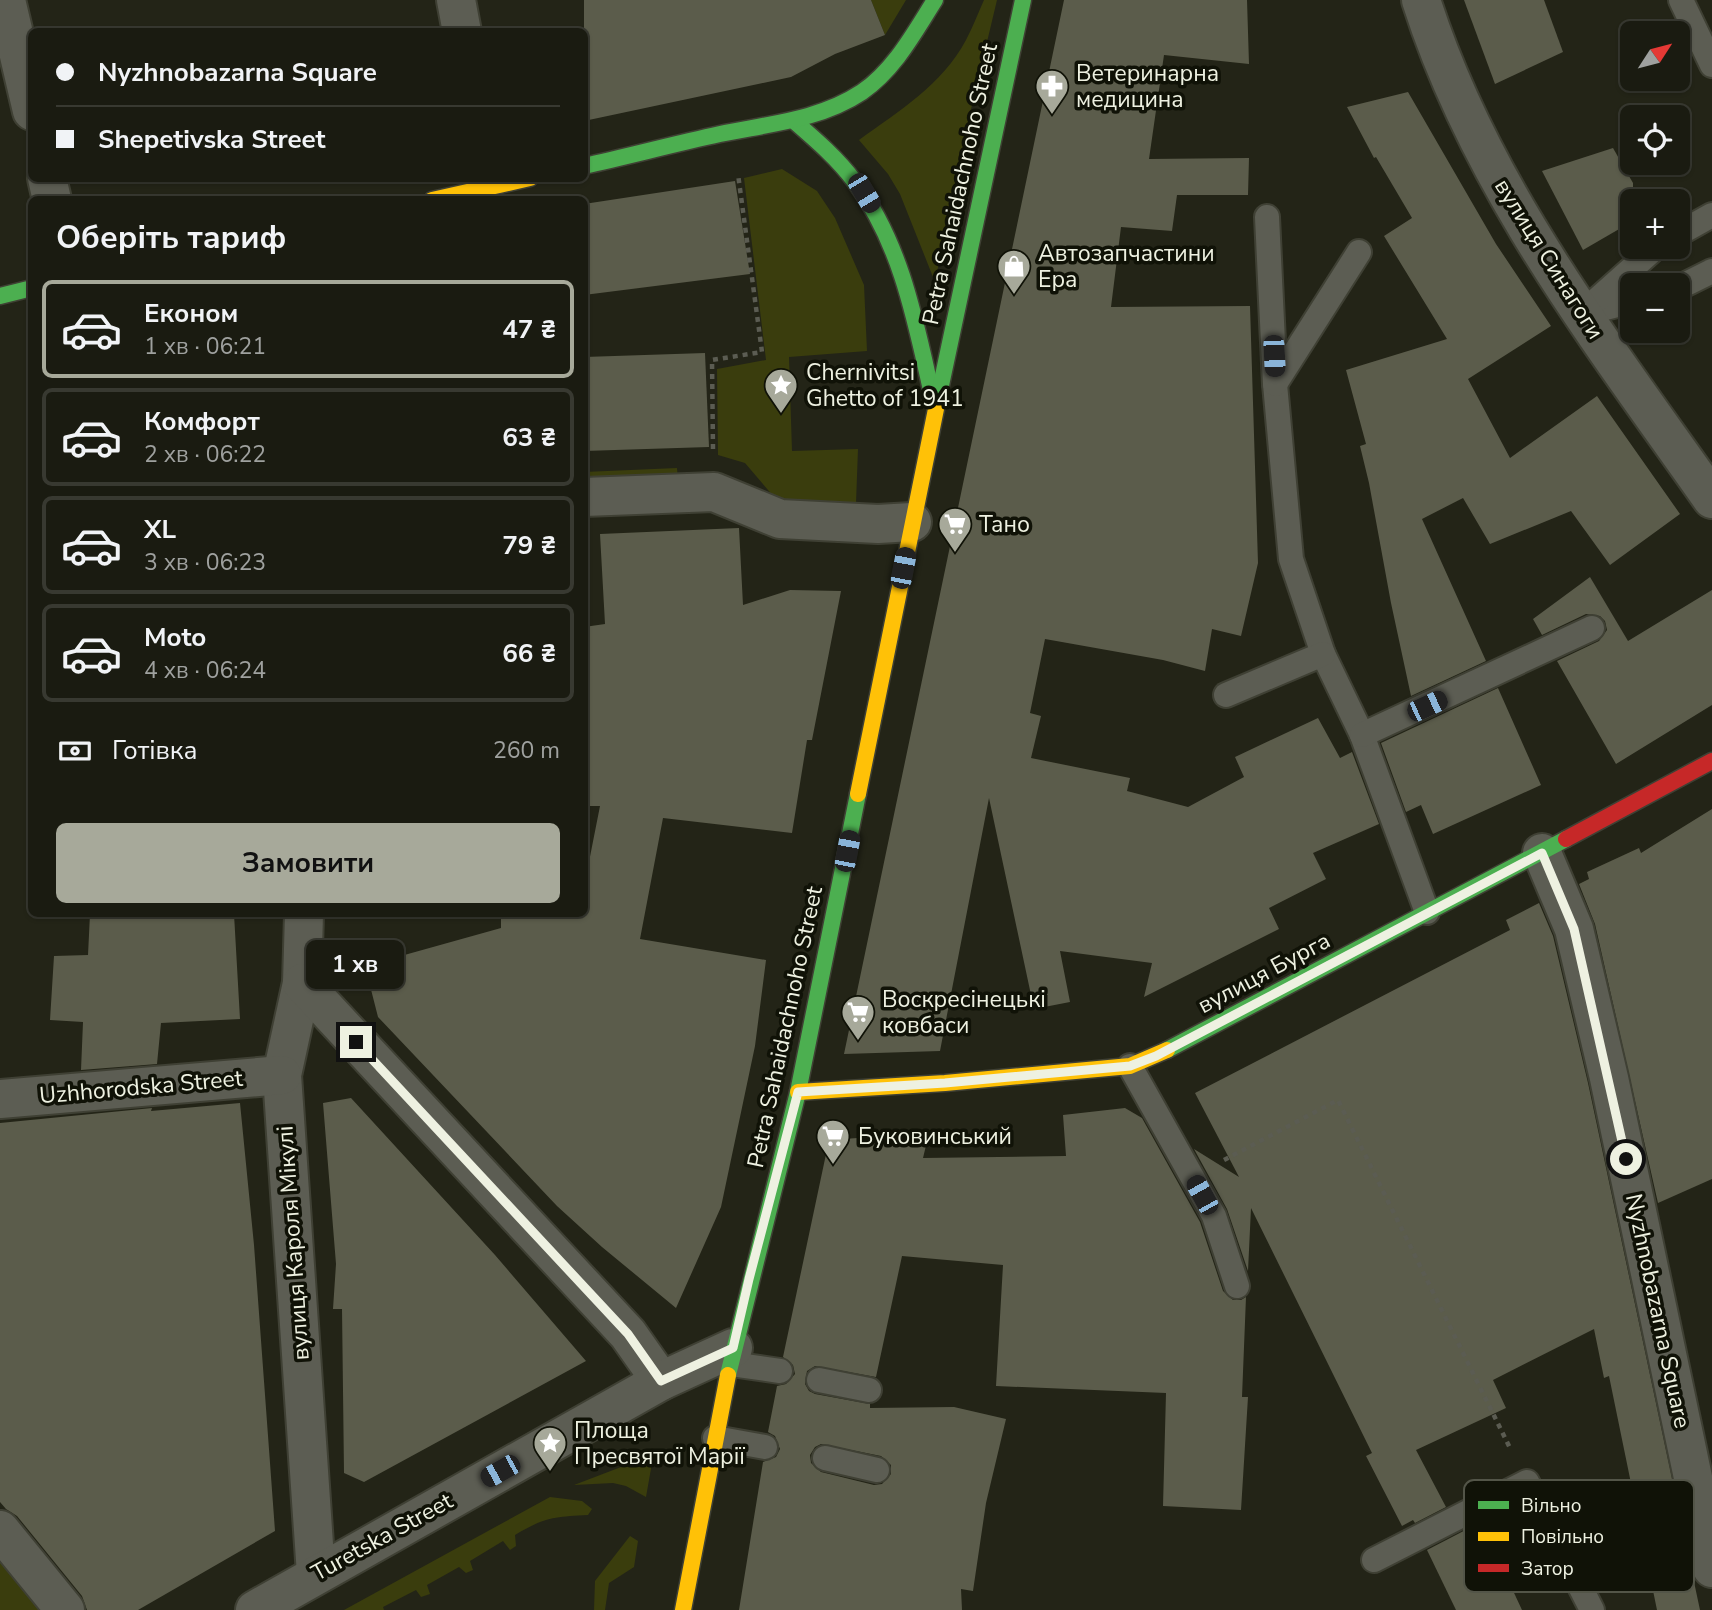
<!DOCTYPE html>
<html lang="uk">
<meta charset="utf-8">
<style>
body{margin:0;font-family:"Nunito Sans",sans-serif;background:#23241a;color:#f1f3f6;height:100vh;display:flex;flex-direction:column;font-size:26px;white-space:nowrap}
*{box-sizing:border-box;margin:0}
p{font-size:23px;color:#9fa19f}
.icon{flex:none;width:38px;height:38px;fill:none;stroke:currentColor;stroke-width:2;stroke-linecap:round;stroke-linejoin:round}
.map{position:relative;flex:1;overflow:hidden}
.drawer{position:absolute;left:28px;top:196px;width:560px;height:721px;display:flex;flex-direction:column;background:#1a1b11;border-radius:10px;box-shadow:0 2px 5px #0004,0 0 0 2px #383931}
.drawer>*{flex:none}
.guide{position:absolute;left:28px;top:28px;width:560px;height:154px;border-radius:10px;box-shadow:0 2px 5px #0004,0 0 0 2px #383931;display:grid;align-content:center;height:154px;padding:0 28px;background:#1a1b11}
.needle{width:46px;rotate:54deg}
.buttons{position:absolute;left:1620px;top:21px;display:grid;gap:14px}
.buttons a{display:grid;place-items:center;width:70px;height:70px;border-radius:10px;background:#1a1b11;box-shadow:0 2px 5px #0004,0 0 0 2px #383931;font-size:35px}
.end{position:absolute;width:32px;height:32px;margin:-16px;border:9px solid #eef1e1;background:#111;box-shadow:0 0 0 4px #111}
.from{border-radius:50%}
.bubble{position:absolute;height:49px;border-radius:10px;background:#1a1b11;box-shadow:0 2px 5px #0004,0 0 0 2px #383931;font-size:23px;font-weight:700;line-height:49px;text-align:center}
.car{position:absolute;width:21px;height:42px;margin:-21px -10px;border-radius:9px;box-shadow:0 0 5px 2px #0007;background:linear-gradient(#222 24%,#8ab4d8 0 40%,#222 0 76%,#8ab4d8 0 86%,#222 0)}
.guide b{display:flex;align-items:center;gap:24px;height:66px;font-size:26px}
.guide b+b{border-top:2px solid #383931}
.guide i{width:18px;height:18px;background:#f1f3f6}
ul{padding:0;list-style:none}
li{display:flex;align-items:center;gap:21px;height:98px;margin:0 14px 10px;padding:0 14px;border:4px solid #383931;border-radius:10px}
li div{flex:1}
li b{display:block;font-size:26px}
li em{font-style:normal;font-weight:700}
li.selected{border-color:#a7a99a}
li>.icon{width:63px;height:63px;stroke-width:1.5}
h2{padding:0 28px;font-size:32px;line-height:84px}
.pay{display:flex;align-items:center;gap:18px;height:77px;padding:0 28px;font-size:26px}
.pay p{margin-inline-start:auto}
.button{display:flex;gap:14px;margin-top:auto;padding:14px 28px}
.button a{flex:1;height:80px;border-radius:10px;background:#a7a99a;color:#111;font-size:28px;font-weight:700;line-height:80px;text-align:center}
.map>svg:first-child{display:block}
.green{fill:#3a3d0d}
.building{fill:#5b5c4b;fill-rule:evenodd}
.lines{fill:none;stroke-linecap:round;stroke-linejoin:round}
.lane-casing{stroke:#3f4034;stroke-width:28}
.street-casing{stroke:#3f4034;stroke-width:42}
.fast-casing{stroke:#3f4034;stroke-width:19}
.slow-casing{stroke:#3f4034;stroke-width:19}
.jam-casing{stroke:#3f4034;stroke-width:19}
.path{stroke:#5b5c52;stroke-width:4.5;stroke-dasharray:5 5;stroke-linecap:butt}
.lane{stroke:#5c5d53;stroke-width:24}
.street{stroke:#5c5d53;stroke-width:38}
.fast{stroke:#4caf50;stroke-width:16}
.slow{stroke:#ffc107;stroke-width:16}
.jam{stroke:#c62828;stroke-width:16}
.route{stroke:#eef1e1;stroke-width:9}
.labels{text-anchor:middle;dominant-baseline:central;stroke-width:7;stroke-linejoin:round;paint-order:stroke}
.poi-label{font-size:23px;fill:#eef1e1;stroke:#101207;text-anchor:start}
.street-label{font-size:23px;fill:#eef1e1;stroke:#101207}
.key{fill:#101207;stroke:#535548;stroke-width:2}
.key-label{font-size:19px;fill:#eef1e1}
</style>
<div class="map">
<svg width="1712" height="1610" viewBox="0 0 1712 1610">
<rect width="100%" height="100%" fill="#232417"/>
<g class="green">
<polygon points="871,0 906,0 885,35"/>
<path d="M984 0H997L967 126 935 282 900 194 888 174 859 140C899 111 942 85 966 40 973 27 978 13 984 0Z"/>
<polygon points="782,169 817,191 835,218 864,285 867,351 789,357 792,451 858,449 856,503 785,510 745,463 718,455 717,369 766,360 744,178"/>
<polygon points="677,468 678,481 585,485 584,472"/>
<polygon points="642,1459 648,1459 652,1463 646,1497 626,1486 613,1483 574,1485"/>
<path d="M550 1497 582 1501 592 1509 588 1515C553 1517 545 1517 515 1535L516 1546 510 1550 503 1541 470 1561 473 1570 466 1573 459 1567 427 1585 430 1594 421 1597 416 1590 383 1607 384 1610H344Z"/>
<polygon points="630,1536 638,1541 634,1567 609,1583 605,1610 594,1610 595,1581"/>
<polygon points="0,1544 47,1610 0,1610"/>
</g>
<g class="building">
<polygon points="584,0 871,0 885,35 835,54 791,77 584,121"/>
<polygon points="1064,0 1247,0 1249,64 1164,55 1149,159 1249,158 1248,195 1177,195 1172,231 1121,227 1111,307 1250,306 1258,563 1241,636 1212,629 1205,671 1163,660 1045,639 1030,713 1041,716 1031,758 1130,778 1127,791 1188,807 1244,777 1235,757 1318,718 1340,758 1352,752 1379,824 1313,853 1326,879 1269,908 1279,929 1144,997 1152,963 1060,951 1070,1002 1034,1009 989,798 940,1051 844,1054"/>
<polygon points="1464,0 1544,0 1563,52 1495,84"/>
<polygon points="1408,92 1496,244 1551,326 1468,379 1510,458 1597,396 1680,514 1610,565 1571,511 1490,544 1463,498 1422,519 1486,661 1411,696 1391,603 1369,483 1360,446 1366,444 1346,370 1447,339 1384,236 1412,218 1376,157 1374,158 1347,107"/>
<polygon points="1613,148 1633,183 1633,221 1583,250 1542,171"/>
<polygon points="735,181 750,274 584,295 584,204"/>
<polygon points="705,353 709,447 584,451 584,357"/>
<polygon points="739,528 743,605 790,590 841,591 812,740 807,740 792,833 663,818 640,939 766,960 755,1046 721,1207 676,1308 602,1247 557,1206 378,1017 365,966 501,928 501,914 584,914 584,887 600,806 584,806 584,627 605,624 600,534"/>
<polygon points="1590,577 1628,641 1712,590 1712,705 1616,764 1557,661 1599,641 1607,630 1605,621 1600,616 1586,614 1542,635 1533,619"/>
<polygon points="1498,688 1541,785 1433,834 1421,805 1406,812 1381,743"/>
<polygon points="1712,809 1712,1179 1658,1203 1595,924 1579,884 1589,879 1587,872 1639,848 1641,853"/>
<polygon points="1539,903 1553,936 1588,1083 1700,1610 1657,1610 1609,1376 1604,1378 1594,1329 1493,1380 1506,1408 1416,1450 1446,1507 1415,1523 1413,1520 1402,1526 1366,1456 1372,1453 1251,1208 1248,1271 1227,1209 1194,1149 1239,1177 1195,1093 1510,930 1506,920"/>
<polygon points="90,914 234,914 240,1019 161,1023 157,1064 81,1070 83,1022 50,1020 54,956 88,955"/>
<polygon points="351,1098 495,1255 586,1361 364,1482 344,1473 342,1309 333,1309 336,1264 323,1103"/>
<polygon points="240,1103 254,1245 275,1531 138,1610 87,1610 82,1596 17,1516 6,1509 0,1502 0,1123 152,1108 151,1111"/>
<path d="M1125 1108 1142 1118 1200 1222 1223 1291 1233 1300H1241L1246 1297 1242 1397H1248L1241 1510 1163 1506 1166 1393 996 1386 1003 1265 902 1256 876 1377 815 1366 807 1371 805 1384 809 1391 815 1394 870 1404V1408L954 1407 1006 1419 986 1503 973 1591 961 1589 962 1610H739L763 1462 776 1457 780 1449 775 1436 768 1432 777 1386 786 1384 795 1374 793 1365 783 1357 829 1140 929 1133 923 1158 1066 1156 1063 1115ZM821 1444 881 1456 891 1465V1474L882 1484 874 1485 821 1472 811 1463 810 1455 815 1447Z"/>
<polygon points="1481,1522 1522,1610 1456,1610 1427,1550"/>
</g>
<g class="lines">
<defs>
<g id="lane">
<polyline points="1681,0 1712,65"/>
<polyline points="1267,217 1275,384 1291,559 1323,654 1362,735 1427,912"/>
<polyline points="1678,234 1712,215"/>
<polyline points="1678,288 1712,271"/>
<polyline points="1585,313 1633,301"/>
<polyline points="1581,314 1656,247"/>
<polyline points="1275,384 1359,252"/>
<polyline points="1226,695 1323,654"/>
<polyline points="1362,735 1592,628"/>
<polyline points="1130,1066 1214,1216 1237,1286"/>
<polyline points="731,1364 780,1371"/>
<polyline points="819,1380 869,1390"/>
<polyline points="715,1438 765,1447"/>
<polyline points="825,1458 877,1470"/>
<polyline points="1374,1560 1527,1482 1592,1610"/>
</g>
<g id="street">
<polyline points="6,0 32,111"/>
<polyline points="456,0 462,32"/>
<path d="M1421 0C1480 186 1601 341 1712 499"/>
<polyline points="47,178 52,200"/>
<polyline points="584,497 714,492 780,519 878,524 912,522"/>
<polyline points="1542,853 1574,929 1609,1078 1712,1568"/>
<polyline points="304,914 302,983 282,1075 316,1574"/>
<polyline points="302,983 628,1334 661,1381"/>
<polyline points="0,1099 282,1075"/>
<polyline points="0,1530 65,1610"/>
<polyline points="255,1610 661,1381 733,1348"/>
</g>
<g id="fast">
<path d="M794 121C816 140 838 159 855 182 902 245 916 324 933 399"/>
<path d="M584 166C629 156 674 144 720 134 768 124 820 120 862 92 895 69 914 33 935 0"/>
<polyline points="0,296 32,288"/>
<polyline points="937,404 1023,0"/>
<polyline points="1167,1050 1566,839"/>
<polyline points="728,1375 798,1092 858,794"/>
</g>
<g id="slow">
<polyline points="432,200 530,178"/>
<polyline points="858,794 937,404"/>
<polyline points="798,1092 945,1083 1130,1066 1167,1050"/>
<polyline points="683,1610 728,1375"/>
</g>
<polyline id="jam" points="1566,839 1712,761"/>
</defs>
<use href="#lane" class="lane-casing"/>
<use href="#street" class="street-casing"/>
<use href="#fast" class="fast-casing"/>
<use href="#slow" class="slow-casing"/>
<use href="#jam" class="jam-casing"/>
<g class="path">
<polyline points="713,449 712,360 762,352 738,174"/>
<polyline points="1224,1160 1338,1100 1511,1450"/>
</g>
<use href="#lane" class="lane"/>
<use href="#street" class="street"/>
<use href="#fast" class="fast"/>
<use href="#slow" class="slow"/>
<use href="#jam" class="jam"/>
</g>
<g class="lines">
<polyline class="route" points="356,1042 628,1334 661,1381 733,1348 749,1279 798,1092 945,1083 1130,1066 1156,1056 1542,853 1574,929 1626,1159"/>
</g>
<defs>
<symbol id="pharmacy-pin" viewBox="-11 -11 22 30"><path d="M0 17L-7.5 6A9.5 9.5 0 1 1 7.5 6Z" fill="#a7a99a" stroke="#101207"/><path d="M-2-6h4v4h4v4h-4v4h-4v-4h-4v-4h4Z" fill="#fff"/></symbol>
<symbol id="shop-pin" viewBox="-11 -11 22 30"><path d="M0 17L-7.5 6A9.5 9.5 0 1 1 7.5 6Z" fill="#a7a99a" stroke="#101207"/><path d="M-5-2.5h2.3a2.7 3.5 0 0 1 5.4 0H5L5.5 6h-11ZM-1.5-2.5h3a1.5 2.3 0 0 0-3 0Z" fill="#fff"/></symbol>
<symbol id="sight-pin" viewBox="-11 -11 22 30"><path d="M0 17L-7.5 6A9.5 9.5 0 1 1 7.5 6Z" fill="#a7a99a" stroke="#101207"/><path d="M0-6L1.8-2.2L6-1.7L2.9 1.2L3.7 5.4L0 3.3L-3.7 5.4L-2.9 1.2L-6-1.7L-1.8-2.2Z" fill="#fff"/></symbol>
<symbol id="supermarket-pin" viewBox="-11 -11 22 30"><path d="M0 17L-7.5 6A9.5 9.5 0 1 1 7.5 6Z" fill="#a7a99a" stroke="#101207"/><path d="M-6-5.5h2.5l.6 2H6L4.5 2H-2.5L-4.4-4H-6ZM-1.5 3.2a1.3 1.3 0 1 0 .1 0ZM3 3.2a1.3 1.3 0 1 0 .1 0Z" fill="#fff"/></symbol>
</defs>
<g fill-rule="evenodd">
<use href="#pharmacy-pin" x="1033" y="67" width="38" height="52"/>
<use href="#shop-pin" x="995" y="247" width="38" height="52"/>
<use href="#sight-pin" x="762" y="366" width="38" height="52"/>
<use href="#supermarket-pin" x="936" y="505" width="38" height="52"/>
<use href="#supermarket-pin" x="839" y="993" width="38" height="52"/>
<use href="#supermarket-pin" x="814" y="1117" width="38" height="52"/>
<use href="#sight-pin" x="531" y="1424" width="38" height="52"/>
</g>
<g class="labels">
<g class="poi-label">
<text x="1076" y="73">Ветеринарна<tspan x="1076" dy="26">медицина</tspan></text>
<text x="1038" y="253">Автозапчастини<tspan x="1038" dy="26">Ера</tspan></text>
<text x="806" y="372">Chernivitsi<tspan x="806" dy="26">Ghetto of 1941</tspan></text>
<text x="979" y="524">Тано</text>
<text x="882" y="999">Воскресінецькі<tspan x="882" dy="26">ковбаси</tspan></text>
<text x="858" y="1136">Буковинський</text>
<text x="574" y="1430">Площа<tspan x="574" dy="26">Пресвятої Марії</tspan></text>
</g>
<g class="street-label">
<text transform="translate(960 184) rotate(-78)">Petra Sahaidachnoho Street</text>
<text transform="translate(1549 259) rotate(58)">вулиця Синагоги</text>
<text transform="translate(1264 973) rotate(-28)">вулиця Бурга</text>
<text transform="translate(785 1027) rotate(-78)">Petra Sahaidachnoho Street</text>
<text transform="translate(141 1087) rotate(-5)">Uzhhorodska Street</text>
<text transform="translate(293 1243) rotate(-94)">вулиця Кароля Мікулі</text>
<text transform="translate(1658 1311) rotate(78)">Nyzhnobazarna Square</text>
<text transform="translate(382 1537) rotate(-29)">Turetska Street</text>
</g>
</g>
<rect x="1464" y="1480" width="230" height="112" rx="10" class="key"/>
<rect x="1478" y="1501" width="31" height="8" fill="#4caf50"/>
<rect x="1478" y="1532" width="31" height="9" fill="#ffc107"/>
<rect x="1478" y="1564" width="31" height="8" fill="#c62828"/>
<g class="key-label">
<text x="1521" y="1512">Вільно</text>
<text x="1521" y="1543">Повільно</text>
<text x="1521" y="1575">Затор</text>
</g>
</svg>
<div class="buttons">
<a><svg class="needle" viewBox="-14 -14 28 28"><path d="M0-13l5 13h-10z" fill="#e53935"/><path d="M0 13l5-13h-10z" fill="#9fa19f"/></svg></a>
<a><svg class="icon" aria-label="locate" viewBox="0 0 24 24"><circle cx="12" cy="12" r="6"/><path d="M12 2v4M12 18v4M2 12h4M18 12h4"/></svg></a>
<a>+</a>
<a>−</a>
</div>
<i class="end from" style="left:1626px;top:1159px"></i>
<i class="end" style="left:356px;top:1042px"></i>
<div class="bubble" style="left:306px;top:940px;width:98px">1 хв</div>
<i class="car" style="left:864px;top:193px;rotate:149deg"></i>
<i class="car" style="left:1274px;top:356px;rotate:177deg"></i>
<i class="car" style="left:903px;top:568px;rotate:11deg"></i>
<i class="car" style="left:1427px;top:706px;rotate:65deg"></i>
<i class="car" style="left:847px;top:851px;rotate:11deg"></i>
<i class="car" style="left:1202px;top:1195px;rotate:331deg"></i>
<i class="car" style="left:500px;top:1471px;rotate:241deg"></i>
<div class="guide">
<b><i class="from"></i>Nyzhnobazarna Square</b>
<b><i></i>Shepetivska Street</b>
</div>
<section class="drawer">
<h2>Оберіть тариф</h2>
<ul>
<li class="selected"><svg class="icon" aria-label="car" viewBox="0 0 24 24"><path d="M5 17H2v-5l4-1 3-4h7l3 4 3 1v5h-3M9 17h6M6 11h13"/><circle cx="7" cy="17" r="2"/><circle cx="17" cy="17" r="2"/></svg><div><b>Економ</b><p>1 хв · 06:21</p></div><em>47 ₴</em></li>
<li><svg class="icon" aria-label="car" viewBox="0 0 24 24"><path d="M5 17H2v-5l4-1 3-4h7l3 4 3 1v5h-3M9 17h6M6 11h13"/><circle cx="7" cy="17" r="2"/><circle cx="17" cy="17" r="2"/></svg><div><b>Комфорт</b><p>2 хв · 06:22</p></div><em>63 ₴</em></li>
<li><svg class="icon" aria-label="car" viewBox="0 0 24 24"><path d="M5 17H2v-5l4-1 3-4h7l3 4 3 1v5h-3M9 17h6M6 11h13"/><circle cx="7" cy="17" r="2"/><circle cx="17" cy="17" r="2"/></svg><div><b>XL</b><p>3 хв · 06:23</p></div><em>79 ₴</em></li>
<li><svg class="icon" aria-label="car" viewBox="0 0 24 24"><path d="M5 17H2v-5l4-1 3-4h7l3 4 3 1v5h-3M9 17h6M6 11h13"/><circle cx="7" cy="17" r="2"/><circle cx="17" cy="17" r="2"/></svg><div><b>Moto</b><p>4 хв · 06:24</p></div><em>66 ₴</em></li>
</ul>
<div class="pay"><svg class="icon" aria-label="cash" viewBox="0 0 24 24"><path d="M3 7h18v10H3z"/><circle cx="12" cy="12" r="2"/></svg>Готівка<p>260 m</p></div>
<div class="button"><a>Замовити</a></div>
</section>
</div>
